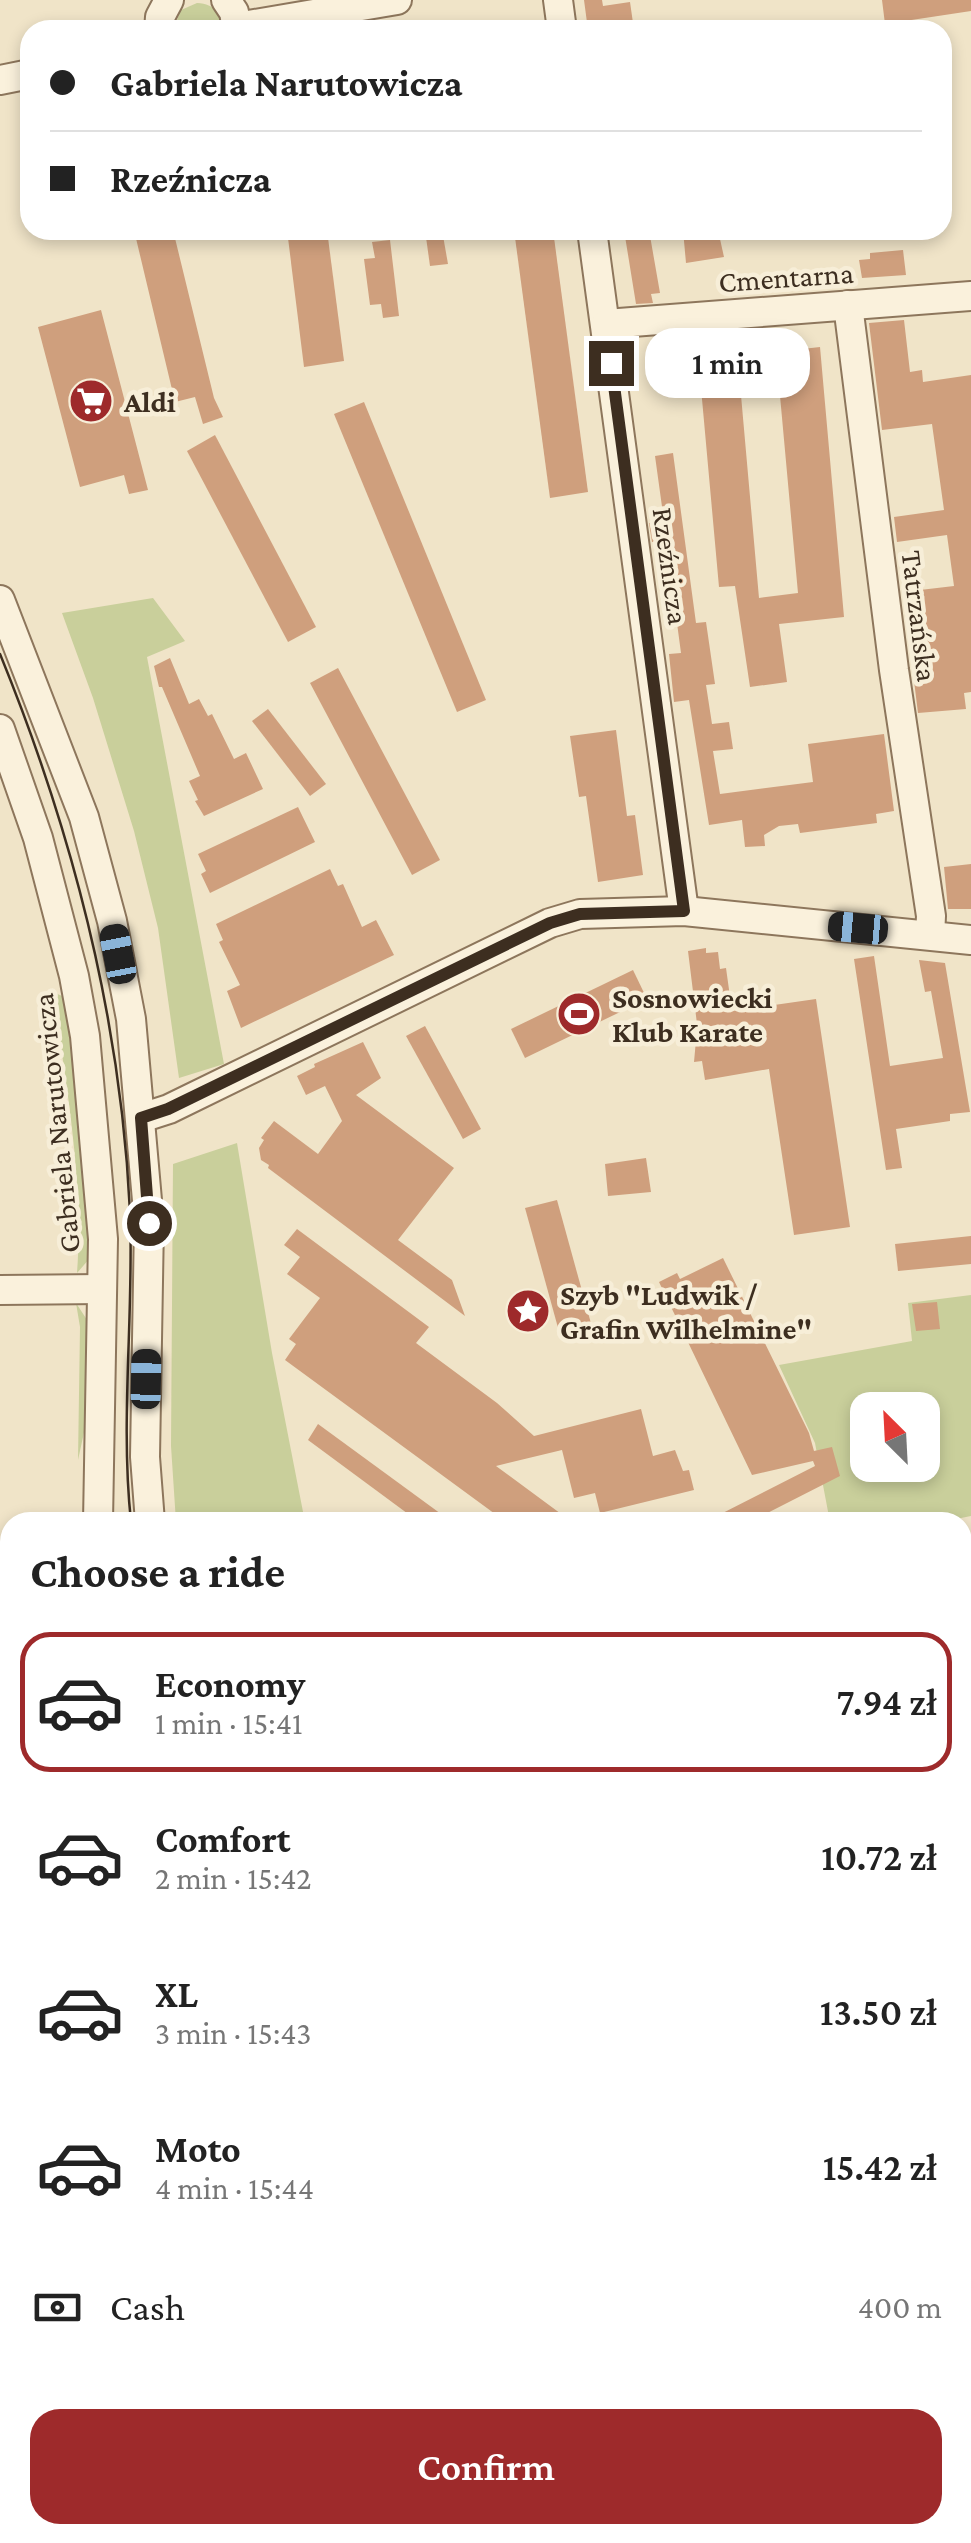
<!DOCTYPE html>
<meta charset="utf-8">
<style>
body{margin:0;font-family:"Crimson Pro",serif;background:#f2f2f2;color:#222;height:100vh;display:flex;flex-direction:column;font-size:38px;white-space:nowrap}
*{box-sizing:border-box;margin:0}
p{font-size:32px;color:#767676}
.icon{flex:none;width:55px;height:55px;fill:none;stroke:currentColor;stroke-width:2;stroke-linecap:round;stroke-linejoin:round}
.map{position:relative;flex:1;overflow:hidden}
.drawer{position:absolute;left:0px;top:1512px;width:972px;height:1032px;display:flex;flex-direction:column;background:#fff;border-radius:30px 30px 0 0;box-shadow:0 5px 15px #0003}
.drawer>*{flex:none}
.top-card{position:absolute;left:20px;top:20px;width:932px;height:220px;border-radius:30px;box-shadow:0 5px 15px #0003;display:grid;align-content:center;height:220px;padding:0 30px;background:#fff}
.needle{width:65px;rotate:336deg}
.tools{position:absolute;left:850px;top:1392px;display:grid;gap:20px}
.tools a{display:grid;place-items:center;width:90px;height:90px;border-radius:20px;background:#fff;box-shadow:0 5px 15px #0003;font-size:50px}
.end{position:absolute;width:45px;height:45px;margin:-22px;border:12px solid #3d2e20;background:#fff;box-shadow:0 0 0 5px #fff}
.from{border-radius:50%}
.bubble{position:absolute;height:70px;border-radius:30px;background:#fff;box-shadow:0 5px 15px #0003;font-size:32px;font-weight:600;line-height:70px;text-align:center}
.car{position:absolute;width:30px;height:60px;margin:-30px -15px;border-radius:12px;box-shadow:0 0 8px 2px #0007;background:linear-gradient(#222 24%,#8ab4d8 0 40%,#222 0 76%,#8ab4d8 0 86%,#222 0)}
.top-card b{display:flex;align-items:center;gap:35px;height:95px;font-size:38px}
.top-card b+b{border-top:2px solid #e0e0e0}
.top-card i{width:25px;height:25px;background:#222}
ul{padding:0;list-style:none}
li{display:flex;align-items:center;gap:30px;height:140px;margin:0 20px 15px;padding:0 10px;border:5px solid transparent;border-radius:30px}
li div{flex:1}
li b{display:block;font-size:38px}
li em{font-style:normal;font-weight:600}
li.active{border-color:#9e2a2b}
li>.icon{width:90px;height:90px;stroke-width:1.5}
h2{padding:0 30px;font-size:45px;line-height:120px}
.pay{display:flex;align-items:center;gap:25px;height:110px;padding:0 30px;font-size:38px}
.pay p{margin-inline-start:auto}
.cta{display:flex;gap:20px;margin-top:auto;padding:20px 30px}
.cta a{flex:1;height:115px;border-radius:30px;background:#9e2a2b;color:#fff;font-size:40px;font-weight:600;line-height:115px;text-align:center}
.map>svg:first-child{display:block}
.green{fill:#c9cf9b;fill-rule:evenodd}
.building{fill:#cf9f7d}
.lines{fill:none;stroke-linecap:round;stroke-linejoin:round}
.minor-casing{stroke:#8d765c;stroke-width:32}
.major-casing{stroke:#5b4430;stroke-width:40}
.minor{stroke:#faf1dc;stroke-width:28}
.major{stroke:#f3d9a0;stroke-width:35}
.tram{stroke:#3d2e20;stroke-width:2.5}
.route{stroke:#3d2e20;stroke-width:12}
.labels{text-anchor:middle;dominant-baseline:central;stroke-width:9;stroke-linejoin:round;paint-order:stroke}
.street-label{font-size:30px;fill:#3d2e20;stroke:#f7eed8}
.poi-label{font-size:30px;font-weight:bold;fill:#3d2e20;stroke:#f7eed8;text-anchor:start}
</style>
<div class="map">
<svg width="971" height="2543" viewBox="0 0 971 2543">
<rect width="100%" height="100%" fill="#f0e4c8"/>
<g class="green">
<path d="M197 3C216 4 220 14 226 30H173L181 10Z"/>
<polygon points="153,598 185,641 147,657 224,1064 179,1078 158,928 134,831 93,698 62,613"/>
<path d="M53 992 62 996 68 1007 88 1153 90 1258 77 1273C84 1180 66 1085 53 992Z"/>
<polygon points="237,1143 272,1353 305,1522 176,1522 171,1446 173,1164"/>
<path d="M971 1295V1516L941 1522H830L815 1443 779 1365 912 1341 908 1303ZM868 1410H922V1465H868Z"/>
<polygon points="76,1303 91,1326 88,1414 78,1460 80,1327"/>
</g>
<g class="building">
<polygon points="584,0 602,0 603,6 630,2 634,30 588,30"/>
<polygon points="882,0 971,0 971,11 885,24"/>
<polygon points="134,230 173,230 214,398 223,417 203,424 195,397 175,402"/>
<polygon points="287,230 327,230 344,361 304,367"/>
<polygon points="425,230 442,230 448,264 430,266"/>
<polygon points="514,230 553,230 588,492 550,498"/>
<polygon points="624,230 649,230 660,293 651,294 653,303 636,304"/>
<polygon points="683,230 718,230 724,257 686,263"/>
<polygon points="390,240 399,316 383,318 381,304 370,305 364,259 375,258 372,242"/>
<polygon points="903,250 906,275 862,278 859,260 870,259 870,253"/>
<polygon points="101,310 148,490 129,494 124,475 80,487 38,327"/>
<polygon points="904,320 910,372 922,370 923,382 971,375 971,692 964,693 966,709 918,713 903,592 954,586 947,535 897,542 894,517 944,510 932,424 882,430 869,323"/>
<polygon points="820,347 844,617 779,624 787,682 750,687 735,586 719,587 701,388 740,384 759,598 798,593 776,352"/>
<polygon points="364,402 486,700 457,712 334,414"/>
<polygon points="215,435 316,627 288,642 187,451"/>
<polygon points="673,453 696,623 706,622 715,684 706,685 712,724 729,722 733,749 713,751 720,794 813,782 808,744 884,734 894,811 876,814 877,823 800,833 798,824 779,826 764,835 765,846 745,847 742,820 709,825 689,700 674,702 669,654 681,653 666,541 652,542 649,523 664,521 655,456"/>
<polygon points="170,658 189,704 199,699 208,716 212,714 234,759 246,753 263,789 204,816 195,801 198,800 189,781 200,776 162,687 159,687 154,666"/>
<polygon points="338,668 440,860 412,875 310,683"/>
<polygon points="268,709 326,784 310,796 252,721"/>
<polygon points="616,730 627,816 635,815 643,875 598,882 586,796 579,797 570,736"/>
<polygon points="298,807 315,842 210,893 201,874 206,871 198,854"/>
<polygon points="971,864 971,909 948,909 944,867"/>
<polygon points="330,869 338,886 343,884 362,927 376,920 394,955 241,1028 227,991 240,985 219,942 223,940 216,924"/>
<polygon points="706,948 706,953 718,952 720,969 726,968 732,1011 816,999 850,1227 794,1235 769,1069 705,1080 702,1061 694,1062 696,1040 699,1040 688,951"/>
<polygon points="874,956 890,1066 943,1058 931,991 925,992 919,960 945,963 970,1112 950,1114 950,1121 896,1129 902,1168 886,1170 854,959"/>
<polygon points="633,970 647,999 525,1058 511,1029"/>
<polygon points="425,1026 481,1129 463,1139 406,1036"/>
<polygon points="363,1042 381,1078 356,1095 454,1168 398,1240 452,1280 465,1316 268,1168 269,1165 261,1160 259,1148 264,1140 261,1138 274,1121 318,1154 342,1121 325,1086 306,1095 297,1076 315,1067 314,1064"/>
<polygon points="646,1158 651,1192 608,1196 605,1164"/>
<polygon points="557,1200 592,1327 560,1335 525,1208"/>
<polygon points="297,1229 429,1327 416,1343 497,1403 534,1436 641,1409 653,1456 675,1450 683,1471 689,1470 694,1490 600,1513 595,1493 574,1498 562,1450 496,1466 572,1522 506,1522 285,1360 296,1344 289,1339 320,1298 287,1274 300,1257 284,1245"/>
<polygon points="971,1236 971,1264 898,1271 895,1244"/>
<polygon points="723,1258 809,1433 814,1451 832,1447 840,1476 750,1522 705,1522 815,1466 813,1461 752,1475 659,1282 677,1273 680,1279"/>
<polygon points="937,1302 940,1329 916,1331 912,1304"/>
<polygon points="318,1424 452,1522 419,1522 308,1440"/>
</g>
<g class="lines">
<defs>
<g id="minor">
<polyline points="226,0 234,12 237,30"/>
<polyline points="558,0 562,30"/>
<polyline points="237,27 397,0"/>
<polyline points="159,30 160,17 169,0"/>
<polyline points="0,80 30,74"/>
<polyline points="592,230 684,911"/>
<polyline points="848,305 894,670 931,916 930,935"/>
<polyline points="606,324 971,296"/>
<polyline points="0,600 84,817 112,921 131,1019 149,1223 145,1457 150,1522"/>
<polyline points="0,729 38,838 74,976 85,1036 103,1239 98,1522"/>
<polyline points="141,1118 169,1109 550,923 580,914 684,911 971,940"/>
<polyline points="0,1290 102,1289"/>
<polyline points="962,2129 971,2129"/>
<polyline points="0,2253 10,2252"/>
<polyline points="453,2535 458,2543"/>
<polyline points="599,2535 605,2543"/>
<polyline points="951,2535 955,2543"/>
</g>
<g id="major">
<polyline points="962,1566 971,1564"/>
<polyline points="0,1779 10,1773"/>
<polyline points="0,1913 10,1910"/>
</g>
</defs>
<use href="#minor" class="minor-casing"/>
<use href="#major" class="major-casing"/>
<use href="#minor" class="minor"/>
<use href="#major" class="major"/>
<g class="tram">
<path d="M0 654C73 833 121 1018 130 1212 134 1315 120 1419 131 1522"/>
<polyline points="962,1588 971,1586"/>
<polyline points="0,1852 10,1847"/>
</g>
</g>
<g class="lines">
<polyline class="route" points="149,1223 141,1118 168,1109 550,923 580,914 684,911 611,363"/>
</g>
<defs>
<symbol id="supermarket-disc" viewBox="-11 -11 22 22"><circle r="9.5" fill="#9e2a2b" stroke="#f7eed8"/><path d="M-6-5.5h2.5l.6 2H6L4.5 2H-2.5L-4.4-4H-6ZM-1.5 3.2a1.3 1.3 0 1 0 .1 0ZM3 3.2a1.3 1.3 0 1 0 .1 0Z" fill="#fff"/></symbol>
<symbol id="stadium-disc" viewBox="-11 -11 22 22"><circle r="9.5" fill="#9e2a2b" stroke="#f7eed8"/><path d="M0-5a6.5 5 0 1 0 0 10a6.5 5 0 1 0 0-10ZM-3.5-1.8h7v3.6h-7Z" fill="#fff"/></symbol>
<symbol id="sight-disc" viewBox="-11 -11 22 22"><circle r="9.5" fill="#9e2a2b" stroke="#f7eed8"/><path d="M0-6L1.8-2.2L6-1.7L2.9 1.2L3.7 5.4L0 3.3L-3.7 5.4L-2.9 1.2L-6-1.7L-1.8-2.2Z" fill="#fff"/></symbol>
</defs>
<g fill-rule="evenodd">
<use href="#supermarket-disc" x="66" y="376" width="50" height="50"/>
<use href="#stadium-disc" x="554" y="989" width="50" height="50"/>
<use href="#sight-disc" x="503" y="1286" width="50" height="50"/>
</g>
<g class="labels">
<g class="street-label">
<text transform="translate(786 277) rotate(-4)">Cmentarna</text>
<text transform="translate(671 566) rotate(82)">Rzeźnicza</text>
<text transform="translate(920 616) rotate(83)">Tatrzańska</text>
<text transform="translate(56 1123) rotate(-96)">Gabriela Narutowicza</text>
</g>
<g class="poi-label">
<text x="124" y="401">Aldi</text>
<text x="612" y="997">Sosnowiecki<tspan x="612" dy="34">Klub Karate</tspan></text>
<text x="560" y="1294">Szyb "Ludwik /<tspan x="560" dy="34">Grafin Wilhelmine"</tspan></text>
</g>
</g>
</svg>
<div class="tools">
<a><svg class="needle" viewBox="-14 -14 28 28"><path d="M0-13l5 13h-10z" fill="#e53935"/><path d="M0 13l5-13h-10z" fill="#767676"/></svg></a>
</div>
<i class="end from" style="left:149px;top:1223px"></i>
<i class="end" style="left:611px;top:363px"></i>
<div class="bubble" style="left:645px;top:328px;width:165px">1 min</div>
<i class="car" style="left:858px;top:928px;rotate:275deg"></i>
<i class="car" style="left:118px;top:954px;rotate:349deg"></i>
<i class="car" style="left:146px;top:1379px;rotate:1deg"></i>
<div class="top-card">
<b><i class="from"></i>Gabriela Narutowicza</b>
<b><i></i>Rzeźnicza</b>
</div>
<section class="drawer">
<h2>Choose a ride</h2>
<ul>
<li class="active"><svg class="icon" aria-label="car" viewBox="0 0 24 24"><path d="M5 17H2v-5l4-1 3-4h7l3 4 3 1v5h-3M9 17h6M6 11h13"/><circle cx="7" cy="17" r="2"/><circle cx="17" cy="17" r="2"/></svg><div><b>Economy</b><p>1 min · 15:41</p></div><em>7.94 zł</em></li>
<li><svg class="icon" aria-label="car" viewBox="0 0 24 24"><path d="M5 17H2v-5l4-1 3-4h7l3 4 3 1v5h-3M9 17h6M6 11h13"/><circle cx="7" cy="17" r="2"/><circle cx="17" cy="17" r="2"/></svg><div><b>Comfort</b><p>2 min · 15:42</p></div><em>10.72 zł</em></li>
<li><svg class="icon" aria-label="car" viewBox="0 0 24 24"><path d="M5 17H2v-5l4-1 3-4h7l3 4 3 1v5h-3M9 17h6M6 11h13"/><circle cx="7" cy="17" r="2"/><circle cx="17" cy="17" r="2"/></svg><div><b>XL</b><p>3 min · 15:43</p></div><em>13.50 zł</em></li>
<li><svg class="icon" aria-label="car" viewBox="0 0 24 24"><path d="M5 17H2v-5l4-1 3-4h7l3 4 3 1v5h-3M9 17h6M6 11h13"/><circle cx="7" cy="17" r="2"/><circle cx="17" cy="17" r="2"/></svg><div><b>Moto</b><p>4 min · 15:44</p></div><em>15.42 zł</em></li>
</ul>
<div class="pay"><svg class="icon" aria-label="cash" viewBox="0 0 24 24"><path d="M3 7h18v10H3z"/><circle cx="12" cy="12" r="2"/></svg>Cash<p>400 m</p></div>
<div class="cta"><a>Confirm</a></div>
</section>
</div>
